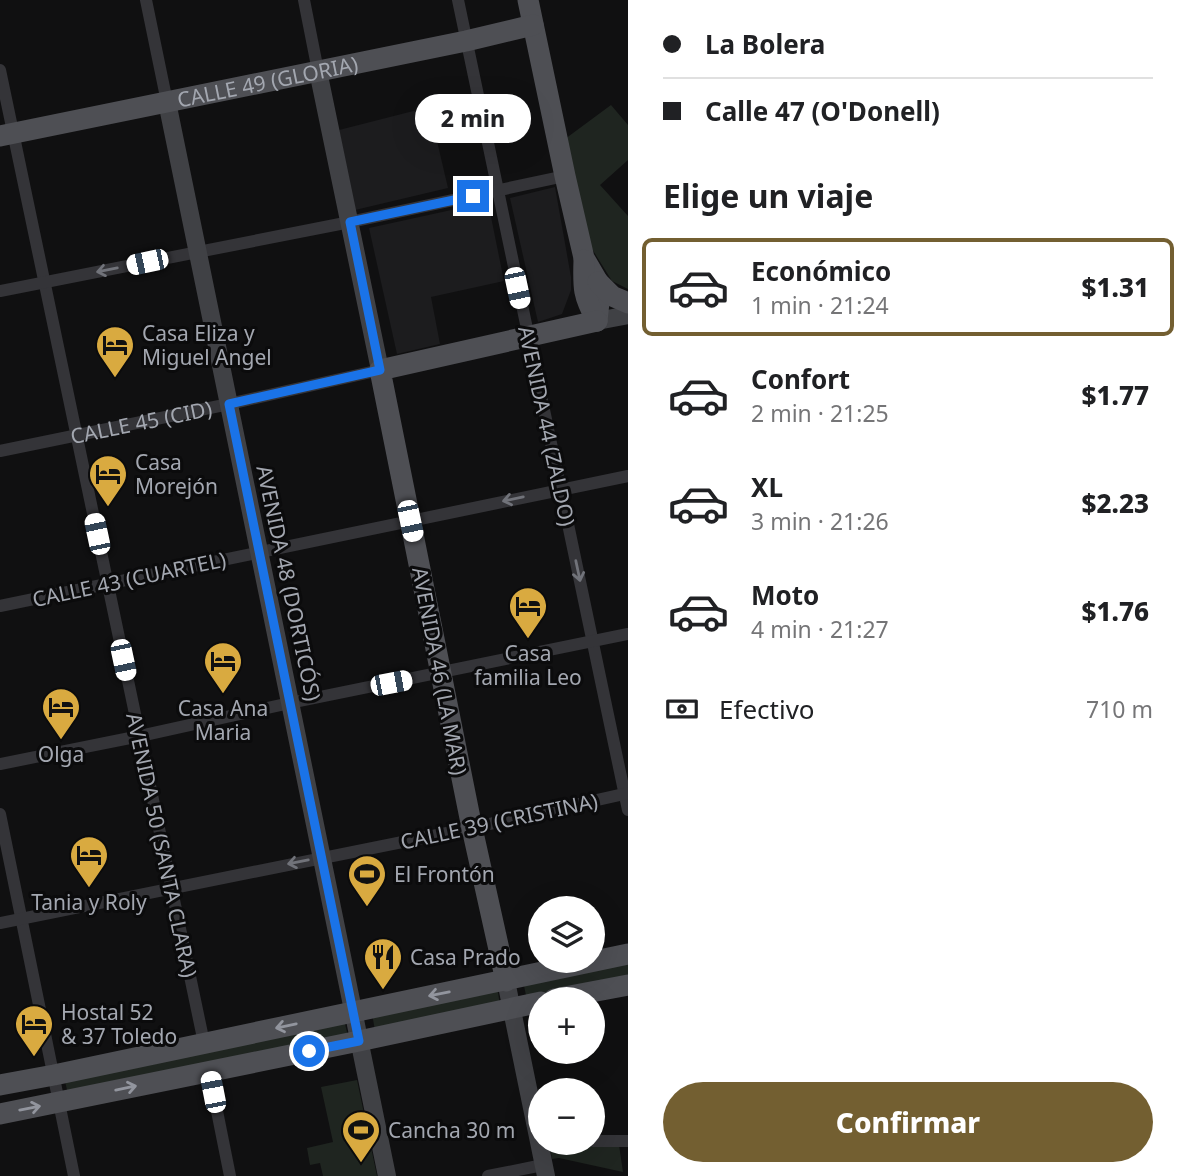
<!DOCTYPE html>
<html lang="es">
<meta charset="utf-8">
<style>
body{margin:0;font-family:"Noto Sans",sans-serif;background:#f6f6f6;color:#202124;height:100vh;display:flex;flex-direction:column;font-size:26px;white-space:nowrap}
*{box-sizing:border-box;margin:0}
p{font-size:23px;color:#757577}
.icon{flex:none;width:38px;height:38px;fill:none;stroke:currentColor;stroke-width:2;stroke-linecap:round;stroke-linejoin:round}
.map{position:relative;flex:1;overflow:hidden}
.drawer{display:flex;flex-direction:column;background:#fff;width:560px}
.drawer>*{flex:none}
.top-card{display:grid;align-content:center;height:154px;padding:0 35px;background:#fff}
.tools{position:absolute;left:528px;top:896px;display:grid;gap:14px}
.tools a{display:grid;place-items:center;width:77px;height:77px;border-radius:50%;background:#fff;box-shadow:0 7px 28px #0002;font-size:35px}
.end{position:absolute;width:32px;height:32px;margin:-16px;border:9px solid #1a73e8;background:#fff;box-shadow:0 0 0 4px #fff}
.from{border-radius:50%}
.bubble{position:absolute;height:49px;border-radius:24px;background:#fff;box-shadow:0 7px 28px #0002;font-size:23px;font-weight:800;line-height:49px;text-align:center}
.car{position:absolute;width:21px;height:42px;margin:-21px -10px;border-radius:9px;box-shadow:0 0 5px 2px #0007;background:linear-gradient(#fff 24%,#345 0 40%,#fff 0 76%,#345 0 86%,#fff 0)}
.top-card b{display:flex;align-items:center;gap:24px;height:66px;font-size:26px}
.top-card b+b{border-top:2px solid #e0e0e0}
.top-card i{width:18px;height:18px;background:#202124}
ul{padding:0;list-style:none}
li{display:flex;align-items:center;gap:21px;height:98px;margin:0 14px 10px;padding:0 21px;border:4px solid transparent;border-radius:10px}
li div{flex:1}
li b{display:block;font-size:26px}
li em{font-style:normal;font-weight:800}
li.on{border-color:#735f31}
li>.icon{width:63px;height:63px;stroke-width:1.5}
h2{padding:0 35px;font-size:32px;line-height:84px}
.pay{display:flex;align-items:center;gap:18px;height:77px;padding:0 35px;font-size:26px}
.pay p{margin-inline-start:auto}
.cta{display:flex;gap:14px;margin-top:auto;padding:14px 35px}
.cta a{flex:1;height:80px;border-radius:42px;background:#735f31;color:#fff;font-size:28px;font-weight:800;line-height:80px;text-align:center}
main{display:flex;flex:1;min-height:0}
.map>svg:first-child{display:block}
.built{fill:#1c1c1e}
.green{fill:#1f2520}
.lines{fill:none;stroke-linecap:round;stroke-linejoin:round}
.street{stroke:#343438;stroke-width:12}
.secondary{stroke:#404145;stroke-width:18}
.primary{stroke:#4e4f54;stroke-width:21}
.oneway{stroke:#71737a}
.oneway2{stroke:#92959e}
.route{stroke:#1a73e8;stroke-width:9}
.labels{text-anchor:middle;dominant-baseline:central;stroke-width:6;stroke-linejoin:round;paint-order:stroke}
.street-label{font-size:21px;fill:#a3a7b0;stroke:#0b0b0c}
.poi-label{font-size:21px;fill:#a3a7b0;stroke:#0b0b0c;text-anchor:start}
</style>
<main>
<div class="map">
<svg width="628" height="1176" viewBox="0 0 628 1176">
<rect width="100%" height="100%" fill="#101011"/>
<g class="built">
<polygon points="429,107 448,188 355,210 339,130"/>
<polygon points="555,187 571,277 571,290 562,314 538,322 510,198"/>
<polygon points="488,202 504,281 431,297 440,344 397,354 369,228"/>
</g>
<g class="green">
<polygon points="611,105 628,125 628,160 600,185 628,216 628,289 612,281 589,244 565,139"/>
<polygon points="628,960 628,979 527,1000 523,981"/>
<polygon points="497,987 500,1005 375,1031 372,1013"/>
<polygon points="344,1019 348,1037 68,1094 64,1077"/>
<polygon points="357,1080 377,1176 323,1176 320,1163 310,1165 307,1148 333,1142 321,1087"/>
<polygon points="619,1145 623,1172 559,1158 552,1159 550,1148"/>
</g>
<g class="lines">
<g class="street">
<polyline points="146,0 167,102"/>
<polyline points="304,0 318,71"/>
<polyline points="458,0 628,810"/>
<polyline points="0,70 204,1043"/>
<polyline points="0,291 350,222 565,176"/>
<path id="s1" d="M0 451 229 404 380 370"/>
<polyline points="0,606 628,476"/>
<polyline points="0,764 140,736 290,703 628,634"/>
<polyline points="0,814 74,1176"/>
<polyline points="0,923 472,828 628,793"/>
<polyline points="209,1071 230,1176"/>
<polyline points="593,1141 628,1141"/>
<polyline points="488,1176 543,1165"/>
</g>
<g class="secondary">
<polyline points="318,71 380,370"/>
<polyline points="167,102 387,1176"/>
<polyline points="597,321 628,315"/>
<polyline points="506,981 546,1176"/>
</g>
<g class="primary">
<polyline points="528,0 565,176 584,258 598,282 600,293 597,321"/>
<path id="s2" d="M0 136 466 41 533 25"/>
<path d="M584 260C583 288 583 296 597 321"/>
<polyline points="598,282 612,296 628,303"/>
<polyline points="506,981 472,828 380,370 597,321"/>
<polyline points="554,999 628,985"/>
<polyline points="0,1085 54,1075 628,954"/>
<polyline points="0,1114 359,1041 541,1002"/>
</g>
</g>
<defs><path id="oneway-shaft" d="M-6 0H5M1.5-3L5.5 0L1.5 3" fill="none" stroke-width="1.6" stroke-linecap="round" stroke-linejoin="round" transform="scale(1.75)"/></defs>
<g class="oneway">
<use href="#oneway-shaft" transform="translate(107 270) rotate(169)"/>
<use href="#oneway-shaft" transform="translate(513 499) rotate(168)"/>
<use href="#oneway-shaft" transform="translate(578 571) rotate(78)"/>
<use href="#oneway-shaft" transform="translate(298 862) rotate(169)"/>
</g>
<g class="oneway2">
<use href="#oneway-shaft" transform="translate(439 994) rotate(169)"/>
<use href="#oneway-shaft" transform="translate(286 1026) rotate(168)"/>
<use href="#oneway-shaft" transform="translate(126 1088) rotate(-12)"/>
<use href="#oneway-shaft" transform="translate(30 1108) rotate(-11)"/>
</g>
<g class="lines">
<polyline class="route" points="309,1051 359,1041 229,404 380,370 350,222 473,196"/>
</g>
<defs>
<symbol id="hotel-pin" viewBox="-11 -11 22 30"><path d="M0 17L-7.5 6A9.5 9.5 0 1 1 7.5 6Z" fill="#d9aa40" stroke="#0b0b0c"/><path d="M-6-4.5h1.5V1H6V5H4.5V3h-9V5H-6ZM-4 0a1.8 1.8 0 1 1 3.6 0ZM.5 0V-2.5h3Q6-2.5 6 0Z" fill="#111"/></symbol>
<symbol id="stadium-pin" viewBox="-11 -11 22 30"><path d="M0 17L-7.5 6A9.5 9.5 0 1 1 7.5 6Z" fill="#d9aa40" stroke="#0b0b0c"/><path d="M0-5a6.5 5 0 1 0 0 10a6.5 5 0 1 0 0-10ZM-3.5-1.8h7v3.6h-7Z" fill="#111"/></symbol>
<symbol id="restaurant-pin" viewBox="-11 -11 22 30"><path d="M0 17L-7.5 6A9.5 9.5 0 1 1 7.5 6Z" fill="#d9aa40" stroke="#0b0b0c"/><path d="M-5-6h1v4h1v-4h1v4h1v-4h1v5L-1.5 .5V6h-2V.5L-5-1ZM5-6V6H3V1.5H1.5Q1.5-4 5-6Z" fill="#111"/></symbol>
</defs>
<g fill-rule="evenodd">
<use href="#hotel-pin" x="93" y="323" width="44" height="60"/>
<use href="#hotel-pin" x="86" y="452" width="44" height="60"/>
<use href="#hotel-pin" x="506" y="584" width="44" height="60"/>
<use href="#hotel-pin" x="201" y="639" width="44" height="60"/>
<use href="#hotel-pin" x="39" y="685" width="44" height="60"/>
<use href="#hotel-pin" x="67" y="833" width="44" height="60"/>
<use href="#stadium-pin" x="345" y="852" width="44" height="60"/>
<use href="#restaurant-pin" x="361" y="935" width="44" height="60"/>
<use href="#hotel-pin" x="12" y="1002" width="44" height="60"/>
<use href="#stadium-pin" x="339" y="1108" width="44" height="60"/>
</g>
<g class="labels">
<g class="street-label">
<text stroke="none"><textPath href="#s2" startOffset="273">CALLE 49 (GLORIA)</textPath></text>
<text stroke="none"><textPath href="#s1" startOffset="144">CALLE 45 (CID)</textPath></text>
<text transform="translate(547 426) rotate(78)">AVENIDA 44 (ZALDO)</text>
<text transform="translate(129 579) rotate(-12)">CALLE 43 (CUARTEL)</text>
<text transform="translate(289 583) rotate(78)">AVENIDA 48 (DORTICÓS)</text>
<text transform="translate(440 671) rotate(79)">AVENIDA 46 (LA MAR)</text>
<text transform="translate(499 821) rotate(-12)">CALLE 39 (CRISTINA)</text>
<text transform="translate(162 845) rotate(78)">AVENIDA 50 (SANTA CLARA)</text>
</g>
<g class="poi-label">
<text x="142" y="333">Casa Eliza y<tspan x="142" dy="24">Miguel Angel</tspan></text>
<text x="135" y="462">Casa<tspan x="135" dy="24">Morejón</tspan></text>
<text x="528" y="653" text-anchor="middle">Casa<tspan x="528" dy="24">familia Leo</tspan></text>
<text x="223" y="708" text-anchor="middle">Casa Ana<tspan x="223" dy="24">Maria</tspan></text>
<text x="61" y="754" text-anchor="middle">Olga</text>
<text x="394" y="874">El Frontón</text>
<text x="89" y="902" text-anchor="middle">Tania y Roly</text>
<text x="410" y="957">Casa Prado</text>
<text x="61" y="1012">Hostal 52<tspan x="61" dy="24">&amp; 37 Toledo</tspan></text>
<text x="388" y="1130">Cancha 30 m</text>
</g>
</g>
</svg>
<div class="tools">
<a><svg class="icon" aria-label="layers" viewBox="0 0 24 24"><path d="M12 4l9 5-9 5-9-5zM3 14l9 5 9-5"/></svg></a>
<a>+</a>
<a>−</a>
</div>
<i class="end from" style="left:309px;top:1051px"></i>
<i class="end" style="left:473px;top:196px"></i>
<div class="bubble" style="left:415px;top:94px;width:116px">2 min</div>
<i class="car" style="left:147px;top:262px;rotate:258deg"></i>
<i class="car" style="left:517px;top:288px;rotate:168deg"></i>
<i class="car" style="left:410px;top:521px;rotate:168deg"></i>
<i class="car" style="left:97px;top:534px;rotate:348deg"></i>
<i class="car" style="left:123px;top:660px;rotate:168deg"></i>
<i class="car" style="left:391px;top:683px;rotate:79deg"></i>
<i class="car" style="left:213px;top:1092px;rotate:349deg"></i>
</div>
<section class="drawer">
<div class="top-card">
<b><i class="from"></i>La Bolera</b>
<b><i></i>Calle 47 (O'Donell)</b>
</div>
<h2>Elige un viaje</h2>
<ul>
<li class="on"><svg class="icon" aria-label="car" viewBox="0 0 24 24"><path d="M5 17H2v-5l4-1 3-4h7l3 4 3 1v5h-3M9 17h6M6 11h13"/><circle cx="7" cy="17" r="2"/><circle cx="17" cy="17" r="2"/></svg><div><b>Económico</b><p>1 min · 21:24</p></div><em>$1.31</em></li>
<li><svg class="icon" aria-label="car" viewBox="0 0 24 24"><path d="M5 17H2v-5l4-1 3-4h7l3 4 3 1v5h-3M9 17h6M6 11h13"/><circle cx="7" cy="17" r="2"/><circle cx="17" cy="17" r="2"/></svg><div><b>Confort</b><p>2 min · 21:25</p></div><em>$1.77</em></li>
<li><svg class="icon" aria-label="car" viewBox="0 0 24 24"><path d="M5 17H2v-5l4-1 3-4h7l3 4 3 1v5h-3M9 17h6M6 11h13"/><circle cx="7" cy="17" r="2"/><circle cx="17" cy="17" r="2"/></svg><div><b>XL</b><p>3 min · 21:26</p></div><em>$2.23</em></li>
<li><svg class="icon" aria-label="car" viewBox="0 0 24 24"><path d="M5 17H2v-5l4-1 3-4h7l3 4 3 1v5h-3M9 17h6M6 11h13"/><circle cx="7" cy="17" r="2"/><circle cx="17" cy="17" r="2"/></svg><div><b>Moto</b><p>4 min · 21:27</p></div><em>$1.76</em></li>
</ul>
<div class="pay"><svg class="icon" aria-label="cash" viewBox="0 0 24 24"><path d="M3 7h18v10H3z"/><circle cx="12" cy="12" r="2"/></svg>Efectivo<p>710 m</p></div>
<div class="cta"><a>Confirmar</a></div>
</section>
</main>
